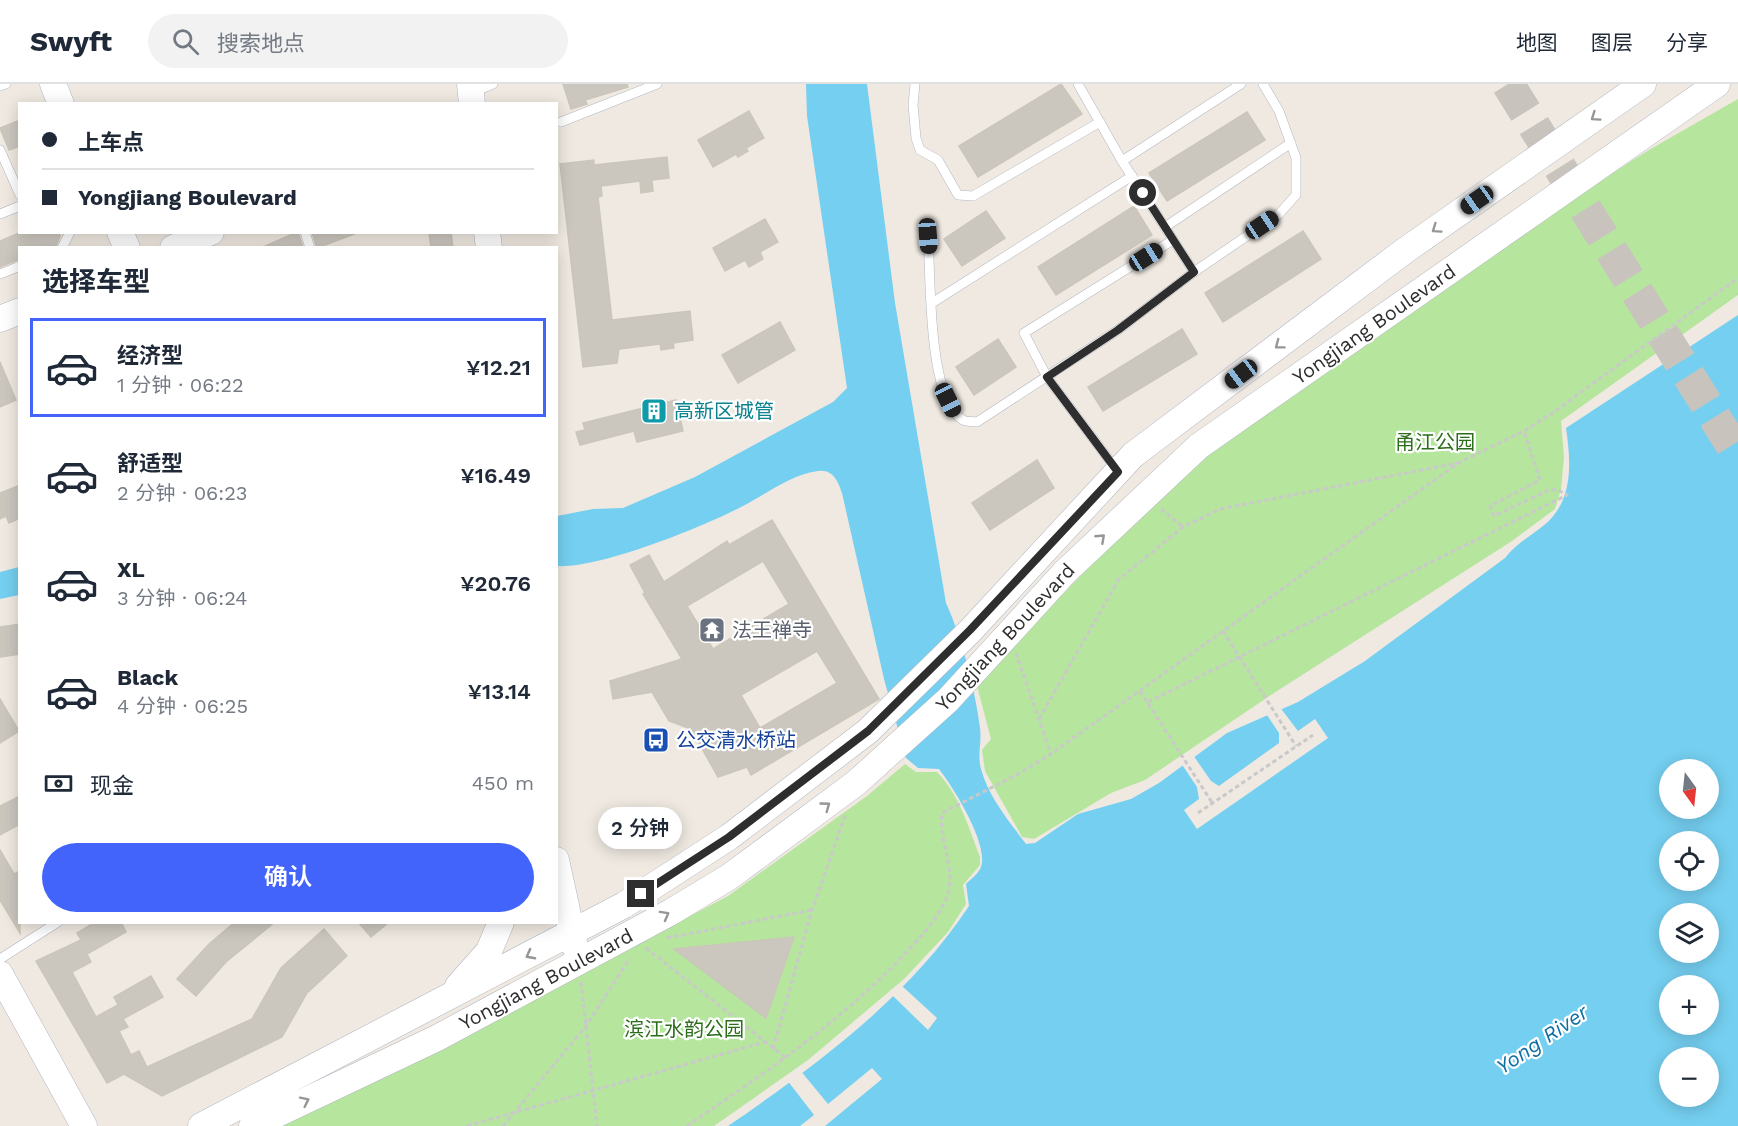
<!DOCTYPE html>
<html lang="zh">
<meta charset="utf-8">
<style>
body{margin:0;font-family:"Work Sans","Noto Sans SC",sans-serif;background:#f2f2f3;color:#1f2937;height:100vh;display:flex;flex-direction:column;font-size:22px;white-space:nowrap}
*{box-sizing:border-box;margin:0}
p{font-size:20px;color:#747a83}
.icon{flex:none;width:33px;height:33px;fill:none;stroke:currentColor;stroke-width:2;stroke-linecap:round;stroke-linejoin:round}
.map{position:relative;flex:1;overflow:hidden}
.side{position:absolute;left:18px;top:162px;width:540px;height:678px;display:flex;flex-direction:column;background:#fff;border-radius:0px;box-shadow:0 3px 15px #0003}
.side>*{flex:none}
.top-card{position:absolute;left:18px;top:18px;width:540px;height:132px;border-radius:0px;box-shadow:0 3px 15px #0003;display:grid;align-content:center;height:132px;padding:0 24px;background:#fff}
.needle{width:39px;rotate:165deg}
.fabs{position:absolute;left:1659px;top:675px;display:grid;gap:12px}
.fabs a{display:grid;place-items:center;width:60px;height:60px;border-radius:50%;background:#fff;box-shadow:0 3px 15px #0003;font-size:30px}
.end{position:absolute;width:27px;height:27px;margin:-14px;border:8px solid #2e2e2e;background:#fff;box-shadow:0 0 0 3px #fff}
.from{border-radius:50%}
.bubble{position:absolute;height:42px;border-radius:21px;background:#fff;box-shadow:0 3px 15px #0003;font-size:20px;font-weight:600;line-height:42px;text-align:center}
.car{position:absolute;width:18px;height:36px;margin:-18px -9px;border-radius:8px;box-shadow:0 0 4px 2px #0007;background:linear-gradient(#222 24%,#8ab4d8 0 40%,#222 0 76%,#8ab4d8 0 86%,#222 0)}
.top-card b{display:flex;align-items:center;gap:21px;height:57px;font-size:22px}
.top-card b+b{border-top:2px solid #e0e1e3}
.top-card i{width:15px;height:15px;background:#1f2937}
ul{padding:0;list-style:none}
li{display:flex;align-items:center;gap:18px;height:99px;margin:0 12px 9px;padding:0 12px;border:3px solid transparent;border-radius:0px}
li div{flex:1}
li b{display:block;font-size:22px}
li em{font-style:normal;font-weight:600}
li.selected{border-color:#4264fb}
li>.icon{width:54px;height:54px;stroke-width:1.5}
h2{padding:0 24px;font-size:27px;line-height:72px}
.pay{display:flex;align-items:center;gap:15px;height:66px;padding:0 24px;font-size:22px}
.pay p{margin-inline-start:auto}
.button{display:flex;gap:12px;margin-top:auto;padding:12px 24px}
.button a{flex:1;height:69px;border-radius:36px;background:#4264fb;color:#fff;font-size:24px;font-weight:600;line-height:69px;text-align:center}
header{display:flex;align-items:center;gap:36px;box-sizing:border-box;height:84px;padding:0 30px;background:#fff;border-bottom:2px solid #e0e1e3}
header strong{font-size:28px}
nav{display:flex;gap:33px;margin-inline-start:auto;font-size:21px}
.search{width:420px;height:54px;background:#f2f2f3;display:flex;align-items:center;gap:15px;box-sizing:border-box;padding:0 21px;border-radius:33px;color:#747a83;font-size:22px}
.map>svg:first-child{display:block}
.green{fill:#b6e59e}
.water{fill:#75cff0;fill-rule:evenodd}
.pier{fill:#efe9e1}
.building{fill:#cbc7bf;stroke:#cbc5ba;stroke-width:1.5;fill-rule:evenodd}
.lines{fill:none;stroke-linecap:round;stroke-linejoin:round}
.highway-tunnel{stroke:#c8c4bd;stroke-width:33;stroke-dasharray:33 16;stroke-linecap:butt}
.lane-casing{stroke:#b4b7c1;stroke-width:10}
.secondary-casing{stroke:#b4b7c1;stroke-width:27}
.path{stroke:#c9c9c9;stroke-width:3;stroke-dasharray:4.5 3;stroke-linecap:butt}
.lane{stroke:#fff;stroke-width:9}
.secondary{stroke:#fff;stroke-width:26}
.oneway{stroke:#969696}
.route{stroke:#2e2e2e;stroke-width:8}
.labels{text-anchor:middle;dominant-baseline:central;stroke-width:4.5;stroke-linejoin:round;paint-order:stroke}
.street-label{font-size:20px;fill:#2e2e2e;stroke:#fff}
.culture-label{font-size:20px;fill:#0d838f;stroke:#fff;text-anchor:start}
.park-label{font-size:20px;fill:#2c6e1b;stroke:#fff}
.worship-label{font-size:20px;fill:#5b616d;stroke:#fff;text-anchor:start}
.transit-label{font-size:20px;fill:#164399;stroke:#fff;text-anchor:start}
.water-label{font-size:21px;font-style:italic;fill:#0d6fa3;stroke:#fff}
</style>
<header>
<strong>Swyft</strong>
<div class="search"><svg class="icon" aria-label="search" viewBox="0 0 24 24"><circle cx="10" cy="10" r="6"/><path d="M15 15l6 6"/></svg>搜索地点</div>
<nav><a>地图</a><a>图层</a><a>分享</a></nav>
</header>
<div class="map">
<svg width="1738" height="1042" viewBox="0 0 1738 1042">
<rect width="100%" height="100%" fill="#efe9e1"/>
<g class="green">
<polygon points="1738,15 1738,211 1561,337 1564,373 1561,405 1555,425 1512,457 1274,609 1145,696 1111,709 1034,755 1022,753 985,687 982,666 991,655 976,598 1175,396 1224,355 1509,154 1649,66"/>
<path d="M905 680 916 688H937C960 712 968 742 980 773V781L963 801 966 820 948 848 904 895 808 976 714 1042H267L589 886 728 812 867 712Z"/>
</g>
<g class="water">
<path d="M806 0H867L895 219 946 519C962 554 975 605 980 644 982 658 977 671 981 685 989 714 1009 737 1026 760L1035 759 1078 730 1131 715 1159 699 1227 649 1298 618 1365 577 1505 474C1516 460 1529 453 1543 442 1574 418 1571 378 1566 344L1738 231V1042H728C818 980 908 914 969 822L966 800C971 795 979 789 981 783 989 760 953 703 939 685L918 684 906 674 884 595 842 409C838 397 833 385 818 387 792 390 766 410 743 422 703 443 599 485 557 482V432L593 425 623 424 695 393 833 318 847 304 807 32ZM1670 686H1708V724H1670ZM1670 758H1708V796H1670ZM1670 830H1708V868H1670ZM1670 902H1708V940H1670ZM1670 974H1708V1012H1670Z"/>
<polygon points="19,483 19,511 0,515 0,488"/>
</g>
<g class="pier">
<polygon points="1279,622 1298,647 1315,635 1328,654 1197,745 1184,726 1199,715 1197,703 1181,679 1193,671 1211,697 1219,702 1279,659 1279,649 1265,628"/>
<polygon points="902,902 937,934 928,946 892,911"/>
<polygon points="872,984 882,995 825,1042 800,1042 814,1031 787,996 800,986 828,1020"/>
</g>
<g class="building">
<polygon points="563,0 627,0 628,3 585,16 587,20 571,25"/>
<polygon points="1061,0 1082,30 978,93 959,62"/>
<polygon points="749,27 764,54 746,64 748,67 738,73 736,70 713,83 698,56"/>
<polygon points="1247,28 1265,56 1167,117 1149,89"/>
<polygon points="20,36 20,62 9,66 0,44"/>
<polygon points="667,73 669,94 652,96 653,107 641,109 640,97 601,102 602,112 598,113 612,236 690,227 693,256 673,259 674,264 661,266 660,260 619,265 617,279 583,283 560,80 594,76 594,81"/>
<polygon points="1134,122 1152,151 1056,211 1038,183"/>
<polygon points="986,127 1005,154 962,182 944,155"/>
<polygon points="765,135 778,158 760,168 763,175 749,183 745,176 725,187 713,164"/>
<polygon points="1303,147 1321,175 1223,238 1205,209"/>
<polygon points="21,148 59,148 60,152 56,162 51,164 20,164 20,175 0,183 0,157"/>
<polygon points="298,148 303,164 261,164 297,148"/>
<polygon points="312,148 357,148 357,149 317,164"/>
<polygon points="429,148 451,148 453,164 431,164"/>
<polygon points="780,238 795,266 738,299 722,271"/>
<polygon points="1182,245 1197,270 1103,327 1088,303"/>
<polygon points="998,255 1016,283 974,311 956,283"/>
<polygon points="0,278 16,316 0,323"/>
<polygon points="676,316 683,347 637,358 634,347 580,361 576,348 585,346 583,339"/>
<polygon points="1037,376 1054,404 990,446 972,419"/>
<polygon points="20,401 20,434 9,439 6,432 0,435 0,409"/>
<path d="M772 436 879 615 751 691 747 683 718 693 691 645 669 637 652 608 613 615 610 597 682 575 643 510 645 509 630 481 649 471 664 498 727 457 729 461ZM763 477 789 520 713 565 687 522ZM817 567 837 599 760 644 741 611Z"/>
<polygon points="20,540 20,570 0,573 0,543"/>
<polygon points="0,615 19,647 0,659"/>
<polygon points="20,712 20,740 0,751 0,722"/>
<polygon points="0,766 14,790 20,787 20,849 0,816"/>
<polygon points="95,838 121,838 126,848 87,870 91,878 72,888 96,933 118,921 114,913 151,892 163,913 123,935 128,943 119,947 131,971 139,967 147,983 252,935 281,884 324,845 347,872 307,909 282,953 162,1012 124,990 107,999 36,877 81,856 77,849"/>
<polygon points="235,838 275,838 226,878 196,912 177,895 209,860"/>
<polygon points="358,838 389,838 371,853"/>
<polygon points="794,853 766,934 674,865"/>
</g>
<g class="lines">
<polyline class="highway-tunnel" points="1508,0 1738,371"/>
<defs>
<g id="lane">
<polyline points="915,0 913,21 916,54 920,66 938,76 958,111 973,112 1100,38"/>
<polyline points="1078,0 1122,77 1194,188"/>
<polyline points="0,2 6,0"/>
<polyline points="473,8 493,0"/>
<polyline points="561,38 657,0"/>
<polyline points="0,66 20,111"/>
<polyline points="1122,77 1241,0"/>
<polyline points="0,130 20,122"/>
<polyline points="1165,143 1291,59"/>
<polyline points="305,148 310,164"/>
<path d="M928 152C931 191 927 316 963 336 967 338 972 337 977 338L1118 246 1194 188 1279 130 1296 111V74L1279 27 1263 0"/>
<polyline points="62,164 70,148"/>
<polyline points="0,190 20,182"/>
<polyline points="932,219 1132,92"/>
<polyline points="1116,385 1047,293 1024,249 1173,156"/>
<polyline points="0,875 58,838"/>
</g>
<g id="secondary">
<polyline points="53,0 61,20"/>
<polyline points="470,0 472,20"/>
<polyline points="120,148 127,164"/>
<polyline points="487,148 489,164"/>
<polyline points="173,164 211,148"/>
<polyline points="0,235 20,227"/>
<polyline points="556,776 575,863"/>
<polyline points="0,890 84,1042"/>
<polyline points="458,902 489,867 501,838"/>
<polyline points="201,1042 624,821 729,753 868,647 970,547 1133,371 1403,168 1643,0"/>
<polyline points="252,1042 437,954 671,828 729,793 856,699 948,616 1065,488 1199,362 1717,0"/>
</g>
</defs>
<use href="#lane" class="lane-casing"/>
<use href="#secondary" class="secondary-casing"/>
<g class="path">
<polyline points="1161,425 1183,443"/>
<polyline points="1223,547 1296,662"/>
<polyline points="1016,569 1051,670"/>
<polyline points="1140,607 1213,720"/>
<polyline points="1148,618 1567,411 1556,405 1547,407 1494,432 1490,422 1540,396 1524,347"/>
<polyline points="1039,635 1119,495 1183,443 1220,425 1458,379"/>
<polyline points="1198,729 1313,651"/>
<polyline points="667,854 812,826"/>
<polyline points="646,864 786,974"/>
<polyline points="581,898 597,1042"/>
<polyline points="773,965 812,826 845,732"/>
<polyline points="467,1042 765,958"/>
<polyline points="503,1042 586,942 630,874"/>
<path d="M687 1042C762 991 836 941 899 876 916 858 936 838 946 815 958 787 938 757 942 729L1020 689 1051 670 1460 378 1524 347 1551 330 1738 194"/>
</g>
<use href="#lane" class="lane"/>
<use href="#secondary" class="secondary"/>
</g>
<defs><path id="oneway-chevron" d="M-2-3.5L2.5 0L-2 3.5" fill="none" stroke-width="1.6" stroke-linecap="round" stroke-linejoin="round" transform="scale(1.5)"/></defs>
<g class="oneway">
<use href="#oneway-chevron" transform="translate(1595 33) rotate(145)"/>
<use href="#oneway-chevron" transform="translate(1436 145) rotate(145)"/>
<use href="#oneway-chevron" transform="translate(1279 261) rotate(143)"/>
<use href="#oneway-chevron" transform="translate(1101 454) rotate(-43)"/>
<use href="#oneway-chevron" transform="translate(826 722) rotate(-36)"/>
<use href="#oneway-chevron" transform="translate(665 831) rotate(-29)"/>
<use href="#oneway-chevron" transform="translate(530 871) rotate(152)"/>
<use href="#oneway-chevron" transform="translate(305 1017) rotate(-26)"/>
</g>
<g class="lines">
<polyline class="route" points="641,810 729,753 868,647 970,546 1118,388 1047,293 1118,246 1194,188 1143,109"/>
</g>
<defs>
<symbol id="building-square" viewBox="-11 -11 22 22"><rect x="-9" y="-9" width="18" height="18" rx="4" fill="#0f9aa8" stroke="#fff"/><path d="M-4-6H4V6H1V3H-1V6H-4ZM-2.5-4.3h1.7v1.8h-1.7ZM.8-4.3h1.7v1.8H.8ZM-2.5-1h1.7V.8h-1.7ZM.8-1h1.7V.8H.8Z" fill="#fff"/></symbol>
<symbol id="temple-square" viewBox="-11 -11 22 22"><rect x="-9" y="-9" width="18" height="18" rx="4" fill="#6b7280" stroke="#fff"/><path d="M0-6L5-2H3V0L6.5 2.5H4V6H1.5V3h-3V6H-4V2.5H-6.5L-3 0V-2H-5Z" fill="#fff"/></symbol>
<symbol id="bus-square" viewBox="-11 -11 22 22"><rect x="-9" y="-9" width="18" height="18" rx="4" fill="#1a4fb4" stroke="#fff"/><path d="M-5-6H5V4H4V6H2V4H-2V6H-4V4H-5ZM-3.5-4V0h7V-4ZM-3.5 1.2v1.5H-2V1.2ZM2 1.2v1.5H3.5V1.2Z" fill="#fff"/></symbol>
</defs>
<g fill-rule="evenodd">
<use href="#building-square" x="639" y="312" width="30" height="30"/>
<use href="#temple-square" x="697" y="531" width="30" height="30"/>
<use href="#bus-square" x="641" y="641" width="30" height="30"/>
</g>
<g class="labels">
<g class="street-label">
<text transform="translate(1374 240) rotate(-35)">Yongjiang Boulevard</text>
<text transform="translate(1005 553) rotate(-47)">Yongjiang Boulevard</text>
<text transform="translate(546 895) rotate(-28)">Yongjiang Boulevard</text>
</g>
<g class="culture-label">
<text x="674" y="327">高新区城管</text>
</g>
<g class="park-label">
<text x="1435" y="358">甬江公园</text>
<text x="684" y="945">滨江水韵公园</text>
</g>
<g class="worship-label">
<text x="732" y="546">法王禅寺</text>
</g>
<g class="transit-label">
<text x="676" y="656">公交清水桥站</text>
</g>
<g class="water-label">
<text transform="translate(1542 955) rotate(-34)">Yong River</text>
</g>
</g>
</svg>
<div class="fabs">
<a><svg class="needle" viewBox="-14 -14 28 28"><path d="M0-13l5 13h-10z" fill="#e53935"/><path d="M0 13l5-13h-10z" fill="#747a83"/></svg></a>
<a><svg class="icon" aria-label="locate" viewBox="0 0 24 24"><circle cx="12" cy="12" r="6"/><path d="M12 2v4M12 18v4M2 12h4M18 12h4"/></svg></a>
<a><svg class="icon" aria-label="layers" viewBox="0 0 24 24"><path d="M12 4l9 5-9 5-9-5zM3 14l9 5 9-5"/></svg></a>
<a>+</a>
<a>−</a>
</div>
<i class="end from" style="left:1143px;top:109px"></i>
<i class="end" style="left:641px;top:810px"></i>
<div class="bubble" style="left:598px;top:723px;width:84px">2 分钟</div>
<i class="car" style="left:1477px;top:116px;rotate:235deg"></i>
<i class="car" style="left:1262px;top:141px;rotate:56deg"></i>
<i class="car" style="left:928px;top:152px;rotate:176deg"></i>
<i class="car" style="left:1146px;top:173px;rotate:58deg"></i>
<i class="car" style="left:1241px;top:290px;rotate:233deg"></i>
<i class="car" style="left:948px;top:316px;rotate:154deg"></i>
<div class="top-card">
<b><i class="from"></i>上车点</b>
<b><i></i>Yongjiang Boulevard</b>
</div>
<section class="side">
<h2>选择车型</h2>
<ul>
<li class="selected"><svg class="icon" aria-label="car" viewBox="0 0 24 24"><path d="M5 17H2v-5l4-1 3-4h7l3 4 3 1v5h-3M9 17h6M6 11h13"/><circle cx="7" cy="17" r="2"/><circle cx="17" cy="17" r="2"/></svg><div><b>经济型</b><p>1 分钟 · 06:22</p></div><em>¥12.21</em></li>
<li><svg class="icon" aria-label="car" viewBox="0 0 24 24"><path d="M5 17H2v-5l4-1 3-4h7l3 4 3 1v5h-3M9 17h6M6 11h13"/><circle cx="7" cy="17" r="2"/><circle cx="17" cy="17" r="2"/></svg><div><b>舒适型</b><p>2 分钟 · 06:23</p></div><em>¥16.49</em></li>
<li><svg class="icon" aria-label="car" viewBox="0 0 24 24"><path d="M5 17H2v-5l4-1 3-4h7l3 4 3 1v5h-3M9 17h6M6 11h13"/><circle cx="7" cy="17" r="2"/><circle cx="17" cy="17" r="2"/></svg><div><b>XL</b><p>3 分钟 · 06:24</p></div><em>¥20.76</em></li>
<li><svg class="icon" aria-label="car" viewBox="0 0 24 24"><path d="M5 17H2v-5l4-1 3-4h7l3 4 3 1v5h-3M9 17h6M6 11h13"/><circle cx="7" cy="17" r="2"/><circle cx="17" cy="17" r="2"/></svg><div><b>Black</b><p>4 分钟 · 06:25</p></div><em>¥13.14</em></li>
</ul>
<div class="pay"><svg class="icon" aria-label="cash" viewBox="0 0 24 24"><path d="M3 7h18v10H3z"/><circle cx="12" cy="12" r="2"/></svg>现金<p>450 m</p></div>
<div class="button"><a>确认</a></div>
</section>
</div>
